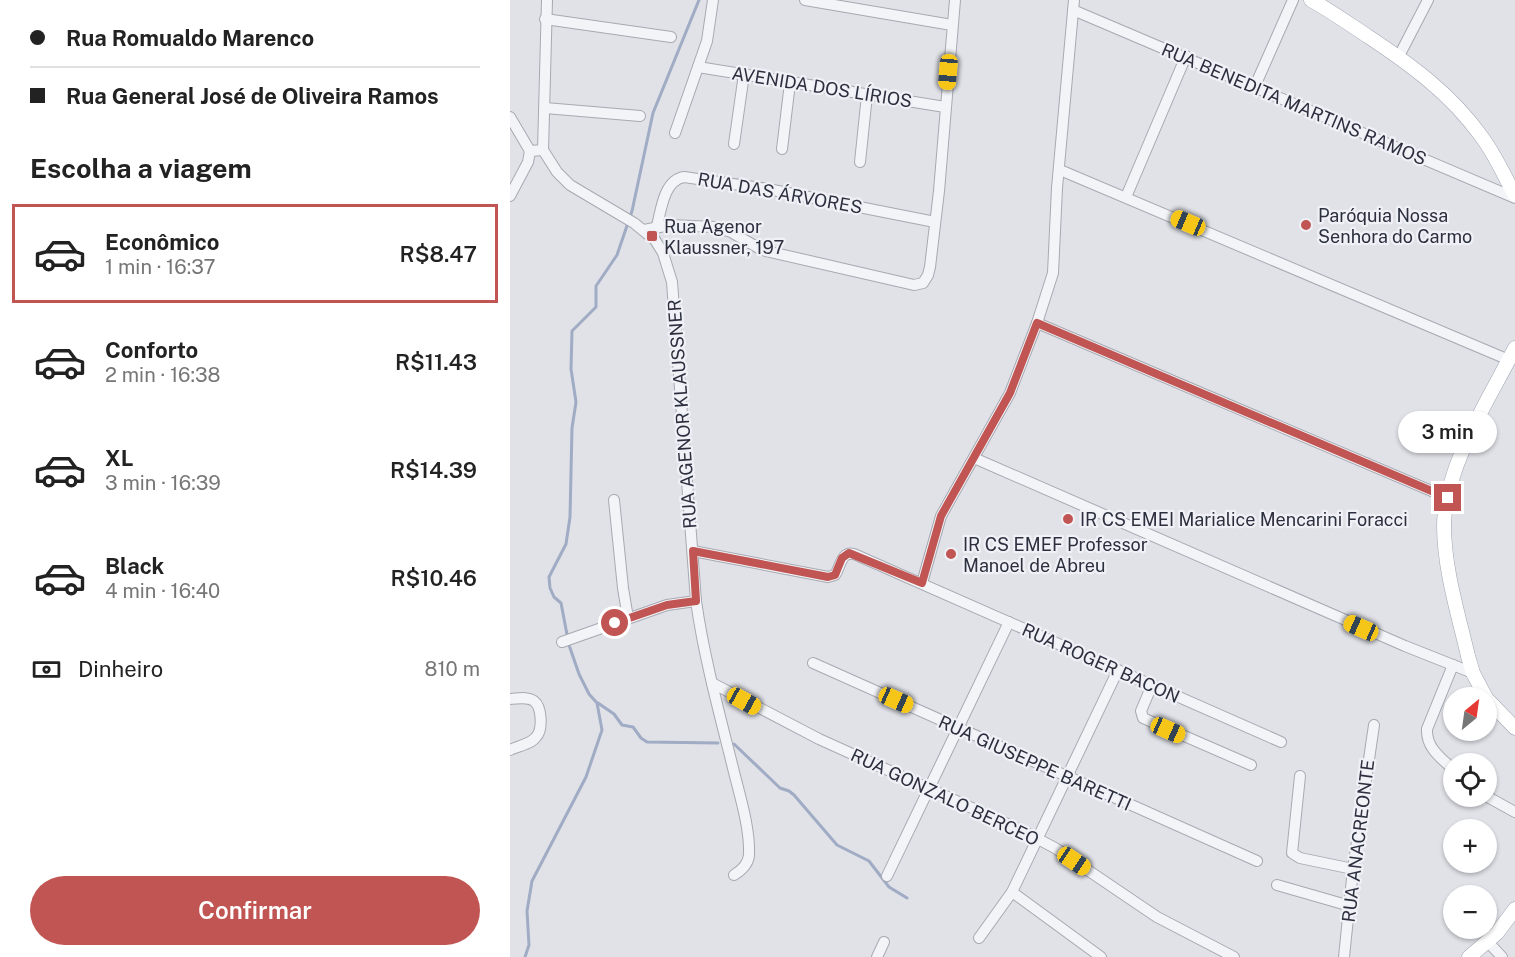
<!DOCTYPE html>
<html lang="pt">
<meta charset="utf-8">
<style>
body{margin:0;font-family:"Public Sans",sans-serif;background:#f6f6f6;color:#222;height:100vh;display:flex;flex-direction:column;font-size:22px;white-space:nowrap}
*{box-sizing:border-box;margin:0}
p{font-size:20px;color:#767676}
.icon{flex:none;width:33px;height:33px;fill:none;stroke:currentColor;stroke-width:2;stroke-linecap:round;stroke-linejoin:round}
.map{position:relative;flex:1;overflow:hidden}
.panel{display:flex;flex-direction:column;background:#fff;width:510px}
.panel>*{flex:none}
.banner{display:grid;align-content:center;height:132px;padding:0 30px;background:#fff}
.needle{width:39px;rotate:29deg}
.tools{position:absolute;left:933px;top:687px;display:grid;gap:12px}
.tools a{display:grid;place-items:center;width:54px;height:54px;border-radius:50%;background:#fff;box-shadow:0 2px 4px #0004;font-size:30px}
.end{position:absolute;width:27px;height:27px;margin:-14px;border:8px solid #c05553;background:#fff;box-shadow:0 0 0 3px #fff}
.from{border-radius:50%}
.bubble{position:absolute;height:42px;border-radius:21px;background:#fff;box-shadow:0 2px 4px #0004;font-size:20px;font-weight:600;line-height:42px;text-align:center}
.car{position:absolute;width:18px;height:36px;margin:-18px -9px;border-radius:8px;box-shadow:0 0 4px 2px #0007;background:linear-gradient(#f5c518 24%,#345 0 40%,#f5c518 0 76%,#345 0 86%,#f5c518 0)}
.banner b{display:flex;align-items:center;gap:21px;height:57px;font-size:22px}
.banner b+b{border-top:2px solid #e0e0e0}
.banner i{width:15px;height:15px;background:#222}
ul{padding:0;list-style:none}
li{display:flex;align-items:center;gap:18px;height:99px;margin:0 12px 9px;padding:0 18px;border:3px solid transparent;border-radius:0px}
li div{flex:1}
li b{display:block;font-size:22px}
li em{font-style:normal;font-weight:600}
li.current{border-color:#c05553}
li>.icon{width:54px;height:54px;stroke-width:1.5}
h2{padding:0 30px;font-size:27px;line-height:72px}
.pay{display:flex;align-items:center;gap:15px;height:66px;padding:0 30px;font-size:22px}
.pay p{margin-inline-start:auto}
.primary-button{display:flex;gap:12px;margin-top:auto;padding:12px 30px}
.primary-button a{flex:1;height:69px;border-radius:36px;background:#c05553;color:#fff;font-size:24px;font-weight:600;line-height:69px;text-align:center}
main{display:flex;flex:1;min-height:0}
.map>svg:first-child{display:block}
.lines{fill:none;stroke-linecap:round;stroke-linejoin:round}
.stream{stroke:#a0abc4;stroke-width:3}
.minor-casing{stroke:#a7a9b2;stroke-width:12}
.major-casing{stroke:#a1a5b2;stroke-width:15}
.minor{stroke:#f3f4f7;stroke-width:10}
.major{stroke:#fff;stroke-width:14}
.route{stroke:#c05553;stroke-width:8}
.poi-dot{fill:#c05553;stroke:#f0f1f6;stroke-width:2}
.labels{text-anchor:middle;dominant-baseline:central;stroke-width:4.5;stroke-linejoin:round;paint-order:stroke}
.street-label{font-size:18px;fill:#2b2f3e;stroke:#f0f1f6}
.poi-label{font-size:18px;fill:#2b2f3e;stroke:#f0f1f6;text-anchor:start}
</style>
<main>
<section class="panel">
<div class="banner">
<b><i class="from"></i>Rua Romualdo Marenco</b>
<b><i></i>Rua General José de Oliveira Ramos</b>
</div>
<h2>Escolha a viagem</h2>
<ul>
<li class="current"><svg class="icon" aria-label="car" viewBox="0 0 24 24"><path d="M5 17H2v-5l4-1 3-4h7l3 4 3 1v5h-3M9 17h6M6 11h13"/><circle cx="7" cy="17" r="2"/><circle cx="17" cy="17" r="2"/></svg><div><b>Econômico</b><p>1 min · 16:37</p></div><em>R$8.47</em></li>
<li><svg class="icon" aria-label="car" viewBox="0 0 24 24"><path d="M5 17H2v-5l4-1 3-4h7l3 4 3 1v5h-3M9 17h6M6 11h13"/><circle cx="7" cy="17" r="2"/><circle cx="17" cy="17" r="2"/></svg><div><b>Conforto</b><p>2 min · 16:38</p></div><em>R$11.43</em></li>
<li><svg class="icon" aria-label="car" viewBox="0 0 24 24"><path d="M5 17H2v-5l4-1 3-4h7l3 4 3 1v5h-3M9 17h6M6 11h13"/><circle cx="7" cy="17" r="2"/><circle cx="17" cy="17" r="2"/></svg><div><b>XL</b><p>3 min · 16:39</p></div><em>R$14.39</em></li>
<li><svg class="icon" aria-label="car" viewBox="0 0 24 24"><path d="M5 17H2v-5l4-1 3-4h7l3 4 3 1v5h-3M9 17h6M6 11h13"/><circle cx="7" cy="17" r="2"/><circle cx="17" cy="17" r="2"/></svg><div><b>Black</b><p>4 min · 16:40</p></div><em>R$10.46</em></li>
</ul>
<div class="pay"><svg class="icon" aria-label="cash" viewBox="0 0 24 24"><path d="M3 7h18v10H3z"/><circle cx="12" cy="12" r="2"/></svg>Dinheiro<p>810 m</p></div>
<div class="primary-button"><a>Confirmar</a></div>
</section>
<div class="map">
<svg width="1005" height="957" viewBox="0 0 1005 957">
<rect width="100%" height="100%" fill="#e1e2e8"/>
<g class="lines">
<g class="stream">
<polyline points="88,703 104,714 112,725 123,727 131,738 137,742 208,743"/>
<polyline points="224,744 270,788 279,791 284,795 327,845 359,861 379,887 397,898"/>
<polyline points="15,957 19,945 17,911 22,881 76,777 92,730 87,703 79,694 69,674 59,645 51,603 44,597 40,588 39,577 56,544 60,517 62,428 66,402 61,369 62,331 86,307 86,286 107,255 122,211 143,113 189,0"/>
</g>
<defs>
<g id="minor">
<path d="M37 0 33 150 47 172 60 185 124 223 145 240 153 253 162 282 186 601C194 657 209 712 223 768 229 793 240 827 239 854 239 864 232 870 224 875"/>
<polyline points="295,0 442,25"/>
<polyline points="563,10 1005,198"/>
<polyline points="35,19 161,37"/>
<polyline points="889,56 918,0"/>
<polyline points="188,67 435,107"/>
<polyline points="745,86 783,0"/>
<polyline points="35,108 130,116"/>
<polyline points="0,117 20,151"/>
<polyline points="165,133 197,41 203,0"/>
<polyline points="224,144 234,74"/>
<polyline points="272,149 280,83"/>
<polyline points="350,162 357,95"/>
<polyline points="550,170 999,360"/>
<polyline points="0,196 18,162 20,151 33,150"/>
<polyline points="616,197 676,56"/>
<path d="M147 226C151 210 154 180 174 177L258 189 425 222"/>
<polyline points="134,230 160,225 205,227 221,232 252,250 404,285 413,283 418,275 420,267 429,191 445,0"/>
<polyline points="527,323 938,498"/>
<polyline points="464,458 895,646 963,673"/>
<polyline points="104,500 113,588 118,618"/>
<path d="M183 551 318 577 325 575C331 566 331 551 344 554L771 742"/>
<polyline points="412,583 431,516 500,393 527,323 543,273 547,188 564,0"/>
<polyline points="52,642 157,605 186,601"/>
<polyline points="303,663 747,861"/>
<path d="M943 665 917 729C916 748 931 758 944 770"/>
<polyline points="202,683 309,739 513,831 545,848 647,917 724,957"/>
<polyline points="642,685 631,711 633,718 741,765"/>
<path d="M0 699C7 699 17 696 24 701 32 707 33 730 26 737 21 744 8 746 0 750"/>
<polyline points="790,776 782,853 790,858 843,869"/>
<polyline points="976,796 1005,812"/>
<polyline points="377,876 499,622"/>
<polyline points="767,885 840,906"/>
<polyline points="502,892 591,957"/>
<polyline points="469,938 502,892 608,670"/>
<polyline points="978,942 992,957"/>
<polyline points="367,957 374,942"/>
<polyline points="834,957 843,869 864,725"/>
</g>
<g id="major">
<path d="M801 0C821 11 839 24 859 37 901 65 941 94 971 136 985 154 994 176 1005 195"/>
<path d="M976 698 963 673 958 656C948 613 934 569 934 525 935 466 979 399 1005 348"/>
<polyline points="976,698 1005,728"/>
<polyline points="959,957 987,933 1005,909"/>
</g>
</defs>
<use href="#minor" class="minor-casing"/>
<use href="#major" class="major-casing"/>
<use href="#minor" class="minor"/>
<use href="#major" class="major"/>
</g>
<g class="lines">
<polyline class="route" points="105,623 157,605 186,601 183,551 318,577 325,575 332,558 339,553 412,583 431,516 500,393 527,323 938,498"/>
</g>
<g class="poi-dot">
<circle cx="796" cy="225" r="6"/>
<rect x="136" y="230" width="12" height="12" rx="3"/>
<circle cx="558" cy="519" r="6"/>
<circle cx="441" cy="554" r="6"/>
</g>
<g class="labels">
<g class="street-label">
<text transform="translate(312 87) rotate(9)">AVENIDA DOS LÍRIOS</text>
<text transform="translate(784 104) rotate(23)">RUA BENEDITA MARTINS RAMOS</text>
<text transform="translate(270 193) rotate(10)">RUA DAS ÁRVORES</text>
<text transform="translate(172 414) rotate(-94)">RUA AGENOR KLAUSSNER</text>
<text transform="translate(591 663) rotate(24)">RUA ROGER BACON</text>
<text transform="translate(525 763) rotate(24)">RUA GIUSEPPE BARETTI</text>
<text transform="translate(435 797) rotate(25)">RUA GONZALO BERCEO</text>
<text transform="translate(848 841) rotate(-83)">RUA ANACREONTE</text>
</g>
<g class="poi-label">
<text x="808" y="215">Paróquia Nossa<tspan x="808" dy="21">Senhora do Carmo</tspan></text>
<text x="154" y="226">Rua Agenor<tspan x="154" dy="21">Klaussner, 197</tspan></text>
<text x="570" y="519">IR CS EMEI Marialice Mencarini Foracci</text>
<text x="453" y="544">IR CS EMEF Professor<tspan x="453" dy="21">Manoel de Abreu</tspan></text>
</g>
</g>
</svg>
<div class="tools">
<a><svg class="needle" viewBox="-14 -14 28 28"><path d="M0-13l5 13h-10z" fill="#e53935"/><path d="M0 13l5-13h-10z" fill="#767676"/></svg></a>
<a><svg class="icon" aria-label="locate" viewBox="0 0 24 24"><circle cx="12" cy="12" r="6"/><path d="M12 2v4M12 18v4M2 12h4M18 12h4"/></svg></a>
<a>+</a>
<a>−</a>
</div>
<i class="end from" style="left:105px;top:623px"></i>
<i class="end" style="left:938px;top:498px"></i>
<div class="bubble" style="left:888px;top:411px;width:99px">3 min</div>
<i class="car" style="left:438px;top:72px;rotate:185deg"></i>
<i class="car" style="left:678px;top:223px;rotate:293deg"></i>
<i class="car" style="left:851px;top:628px;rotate:294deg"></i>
<i class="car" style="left:386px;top:700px;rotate:114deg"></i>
<i class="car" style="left:234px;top:701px;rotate:119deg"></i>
<i class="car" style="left:658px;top:730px;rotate:114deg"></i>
<i class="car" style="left:564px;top:861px;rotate:124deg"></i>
</div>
</main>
